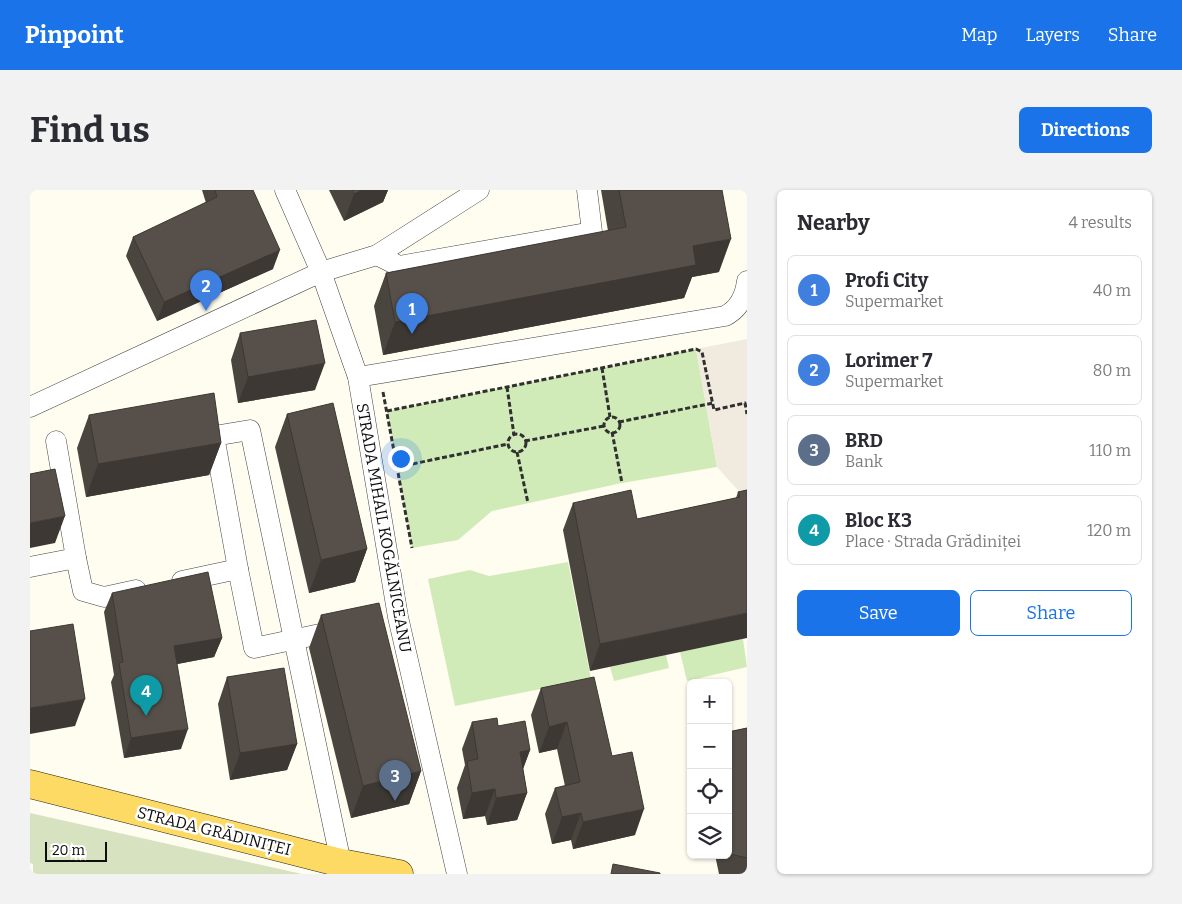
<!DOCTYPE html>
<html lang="en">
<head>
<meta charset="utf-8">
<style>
  :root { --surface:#fff; --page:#f2f2f3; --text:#2b2b33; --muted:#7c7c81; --line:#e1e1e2; --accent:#1a73e8 }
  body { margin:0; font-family:Bitter,serif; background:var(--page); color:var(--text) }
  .controls { position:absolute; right:15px; bottom:15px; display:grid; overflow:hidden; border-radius:8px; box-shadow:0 1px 4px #0004 }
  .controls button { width:45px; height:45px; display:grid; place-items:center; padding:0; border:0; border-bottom:1px solid var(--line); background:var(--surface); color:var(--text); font:25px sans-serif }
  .scale { position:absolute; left:15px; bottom:12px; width:62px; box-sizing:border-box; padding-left:5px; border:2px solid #0e0e0e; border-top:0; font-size:14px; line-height:18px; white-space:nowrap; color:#0e0e0e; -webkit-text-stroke:4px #fff; paint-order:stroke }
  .you { position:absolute; left:370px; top:268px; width:18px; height:18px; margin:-12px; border:4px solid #fff; border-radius:50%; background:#1a73e8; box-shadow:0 0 0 8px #1a73e833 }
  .badge { display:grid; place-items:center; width:32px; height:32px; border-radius:50%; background:var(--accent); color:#fff; font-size:16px; font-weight:700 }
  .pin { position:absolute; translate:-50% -41px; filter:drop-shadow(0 1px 2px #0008) }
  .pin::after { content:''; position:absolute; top:26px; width:18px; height:15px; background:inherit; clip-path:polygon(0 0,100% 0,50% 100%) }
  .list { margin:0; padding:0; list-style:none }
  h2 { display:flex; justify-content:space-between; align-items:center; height:65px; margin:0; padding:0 20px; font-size:21px }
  h2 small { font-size:16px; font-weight:400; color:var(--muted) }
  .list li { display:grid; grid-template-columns:32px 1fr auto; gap:15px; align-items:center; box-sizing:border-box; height:70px; margin:0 10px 10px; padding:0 10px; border:1px solid var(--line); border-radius:8px }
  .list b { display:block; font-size:19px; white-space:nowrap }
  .list p { margin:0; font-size:16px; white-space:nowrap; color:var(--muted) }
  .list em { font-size:16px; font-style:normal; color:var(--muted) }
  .actions { display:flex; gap:10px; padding:15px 20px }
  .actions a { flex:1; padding:11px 0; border:1px solid var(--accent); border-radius:8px; text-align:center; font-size:18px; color:var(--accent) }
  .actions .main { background:var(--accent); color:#fff }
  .icon { flex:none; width:28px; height:28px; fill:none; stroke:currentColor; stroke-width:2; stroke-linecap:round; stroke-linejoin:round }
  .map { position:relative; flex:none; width:717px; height:684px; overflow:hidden; border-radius:8px }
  header { display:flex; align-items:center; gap:30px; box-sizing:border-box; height:70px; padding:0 25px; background:var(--accent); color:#fff }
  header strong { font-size:24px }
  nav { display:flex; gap:28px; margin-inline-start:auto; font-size:18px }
  .intro { display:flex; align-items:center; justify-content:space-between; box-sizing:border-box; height:120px; padding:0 30px }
  h1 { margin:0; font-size:35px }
  .button { padding:12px 22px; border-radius:8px; background:var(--accent); color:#fff; font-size:18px; font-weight:700 }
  main { display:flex; gap:30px; padding:0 30px }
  aside { flex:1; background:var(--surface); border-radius:8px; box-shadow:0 1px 4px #0004 }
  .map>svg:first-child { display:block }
</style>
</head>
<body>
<header>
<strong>Pinpoint</strong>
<nav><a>Map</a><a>Layers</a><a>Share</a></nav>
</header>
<div class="intro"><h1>Find us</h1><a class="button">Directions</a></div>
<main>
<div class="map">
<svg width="717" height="684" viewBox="0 0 717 684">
  <rect width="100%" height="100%" fill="#fffcf0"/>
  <g fill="#d1ebb8">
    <path d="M666 159 687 277 592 293 462 321 428 350 382 358 357 221Z"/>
    <path d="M538 372 561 489 425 516 398 389 440 380 459 386Z"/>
    <path d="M713 449 717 477 657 491 650 462Z"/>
    <path d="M636 465 639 478 584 491 580 477Z"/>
  </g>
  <path fill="#d6e2c0" d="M0 623 272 684H3V674L0 673Z"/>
  <path fill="#f0ebde" d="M717 149V310L687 277 666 159Z"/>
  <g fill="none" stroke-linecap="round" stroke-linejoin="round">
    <g stroke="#414141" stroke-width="21">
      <g id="minor">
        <path d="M255 0 291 82 328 187 368 427 427 684"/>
        <path d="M347 65 369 76 562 42 557 0"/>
        <path d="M328 187 695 126C709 119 715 107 717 91"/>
        <path d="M0 217 291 82 347 65 449 0"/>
        <path d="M26 251 46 368"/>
        <path d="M0 377 46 368 53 401 74 407 106 400"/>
        <path d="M208 379 184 246 220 240 311 673"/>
        <path d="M152 391 208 379 224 458 309 440"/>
      </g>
    </g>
    <g stroke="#1f1f1f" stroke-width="29">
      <path id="primary" d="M0 594 311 673 369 684"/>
    </g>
    <g stroke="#303030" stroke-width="3" stroke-dasharray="5 2.5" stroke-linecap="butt">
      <path d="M572 178 580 227"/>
      <path d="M477 197 484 245"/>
      <path d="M353 202 382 358"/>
      <path d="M357 221 666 159 672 162 684 220 715 213 717 224"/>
      <circle cx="582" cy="235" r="8"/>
      <path d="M589 232 683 213"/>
      <path d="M582 242 592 293"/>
      <circle cx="487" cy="253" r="9"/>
      <path d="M495 251 574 236"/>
      <path d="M487 262 498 313"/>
      <path d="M368 277 478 254"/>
    </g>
    <use href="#minor" stroke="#fff" stroke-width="20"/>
    <use href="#primary" stroke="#fcda63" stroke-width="28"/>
  </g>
  <g fill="#4b4540">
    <path d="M172 0H223L243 79 127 131 96 66 103 47 176 13Z"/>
    <path d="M299 0H358L353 12 314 31Z"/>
    <path d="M571 0H692L689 82 662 87 654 108 353 165 344 116 356 83 578 41Z"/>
    <path d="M210 143 285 200 208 213 201 170Z"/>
    <path d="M257 224 337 359 325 392 279 403 245 257Z"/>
    <path d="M59 225 191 253 179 285 56 307 47 258Z"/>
    <path d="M717 300 560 481 533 340 543 313 607 329 706 308 708 302Z"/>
    <path d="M82 403 192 448 184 467 147 474 151 559 94 568 81 492 84 485 74 422Z"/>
    <path d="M291 425 391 581 379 614 321 628 279 458Z"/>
    <path d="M197 487 267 554 257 580 200 590 188 514Z"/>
    <path d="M511 498 582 566 605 645 543 659 541 650 522 654 515 624 525 598 535 596 527 559 509 563 501 525Z"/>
    <path d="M442 532 468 536 500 560 493 579 497 603 487 630 457 635 455 626 433 629 427 598 435 575 432 559Z"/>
    <path d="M717 538V684H689L685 665H698V542Z"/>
  </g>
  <g fill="#3d3834">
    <path d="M332 0H358L353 12 314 31 324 4Z"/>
    <path d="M701 49 689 82 662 87 654 108 353 165 365 132 663 56Z"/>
    <path d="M250 60 243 79 127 131 134 112Z"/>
    <path d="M295 173 285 200 208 213 218 187Z"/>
    <path d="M191 253 179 285 56 307 68 274Z"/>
    <path d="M35 326 25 353 0 358V333Z"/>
    <path d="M337 359 325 392 279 403 291 370Z"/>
    <path d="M717 423V448L560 481 570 454Z"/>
    <path d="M192 448 184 467 137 476 144 456Z"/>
    <path d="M55 509 45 536 0 544V518Z"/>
    <path d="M537 532 527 559 509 563 519 537Z"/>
    <path d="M158 539 151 559 94 568 101 548Z"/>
    <path d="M267 554 257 580 200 590 210 563Z"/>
    <path d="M500 560 490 587V562Z"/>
    <path d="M391 581 379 614 321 628 333 596Z"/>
    <path d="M465 599 455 626 433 629 442 603Z"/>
    <path d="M497 603 487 630 457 635 466 608Z"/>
    <path d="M614 619 605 645 543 659 553 632Z"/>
    <path d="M551 623 541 650 522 654 532 627Z"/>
  </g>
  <g fill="#57504a" stroke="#3d3834">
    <path d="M185 0H223L250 60 134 112 103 47 187 7Z"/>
    <path d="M322 0H332L324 4Z"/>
    <path d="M589 0H692L701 49 663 56 666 75 365 132 356 83 596 37Z"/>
    <path d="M286 130 295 173 218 187 210 143Z"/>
    <path d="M184 203 191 253 68 274 59 225Z"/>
    <path d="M303 213 337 359 291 370 257 224Z"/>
    <path d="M25 279 35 326 0 333V284Z"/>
    <path d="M601 300 607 329 710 307 708 302 717 300V423L570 454 543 313Z"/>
    <path d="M178 382 192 448 144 456 158 539 101 548 89 473 93 472 82 403Z"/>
    <path d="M349 413 391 581 333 596 291 425Z"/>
    <path d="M43 434 55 509 0 518V441Z"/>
    <path d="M254 478 267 554 210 563 197 487Z"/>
    <path d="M564 487 582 566 602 562 614 619 553 632 551 623 532 627 525 598 550 592 537 532 519 537 511 498Z"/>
    <path d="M467 528 468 536 495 531 500 560 490 562 497 603 466 608 465 599 442 603 437 571 448 569 442 532Z"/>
    <path d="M717 538V668L700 664 698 654V542Z"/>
    <path d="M583 674 630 683V684H581Z"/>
  </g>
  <g text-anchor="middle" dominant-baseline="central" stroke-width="5" stroke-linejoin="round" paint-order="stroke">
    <g font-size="16" fill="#0e0e0e" stroke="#fff">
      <text transform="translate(354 338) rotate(80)">STRADA MIHAIL KOGĂLNICEANU</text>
      <text transform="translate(184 641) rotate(14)">STRADA GRĂDINIȚEI</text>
    </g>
  </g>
</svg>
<div class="controls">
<button>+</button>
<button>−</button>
<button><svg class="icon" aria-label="locate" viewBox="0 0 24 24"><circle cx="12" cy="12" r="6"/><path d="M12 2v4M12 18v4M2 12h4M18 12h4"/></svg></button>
<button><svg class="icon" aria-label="layers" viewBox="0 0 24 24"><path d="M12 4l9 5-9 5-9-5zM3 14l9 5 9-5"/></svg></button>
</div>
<div class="scale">20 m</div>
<div class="you"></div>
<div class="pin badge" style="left:382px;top:144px;background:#3f7fe0">1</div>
<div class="pin badge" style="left:176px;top:121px;background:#3f7fe0">2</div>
<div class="pin badge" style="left:365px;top:611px;background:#5c6f8a">3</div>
<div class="pin badge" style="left:116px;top:526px;background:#0f9aa8">4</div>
</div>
<aside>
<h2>Nearby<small>4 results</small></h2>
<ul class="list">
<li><span class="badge" style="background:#3f7fe0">1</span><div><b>Profi City</b><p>Supermarket</p></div><em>40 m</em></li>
<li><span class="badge" style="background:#3f7fe0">2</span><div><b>Lorimer 7</b><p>Supermarket</p></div><em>80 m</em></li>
<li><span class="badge" style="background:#5c6f8a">3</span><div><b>BRD</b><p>Bank</p></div><em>110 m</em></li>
<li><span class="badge" style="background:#0f9aa8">4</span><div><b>Bloc K3</b><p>Place · Strada Grădiniței</p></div><em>120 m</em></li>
</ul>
<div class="actions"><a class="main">Save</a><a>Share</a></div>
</aside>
</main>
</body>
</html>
